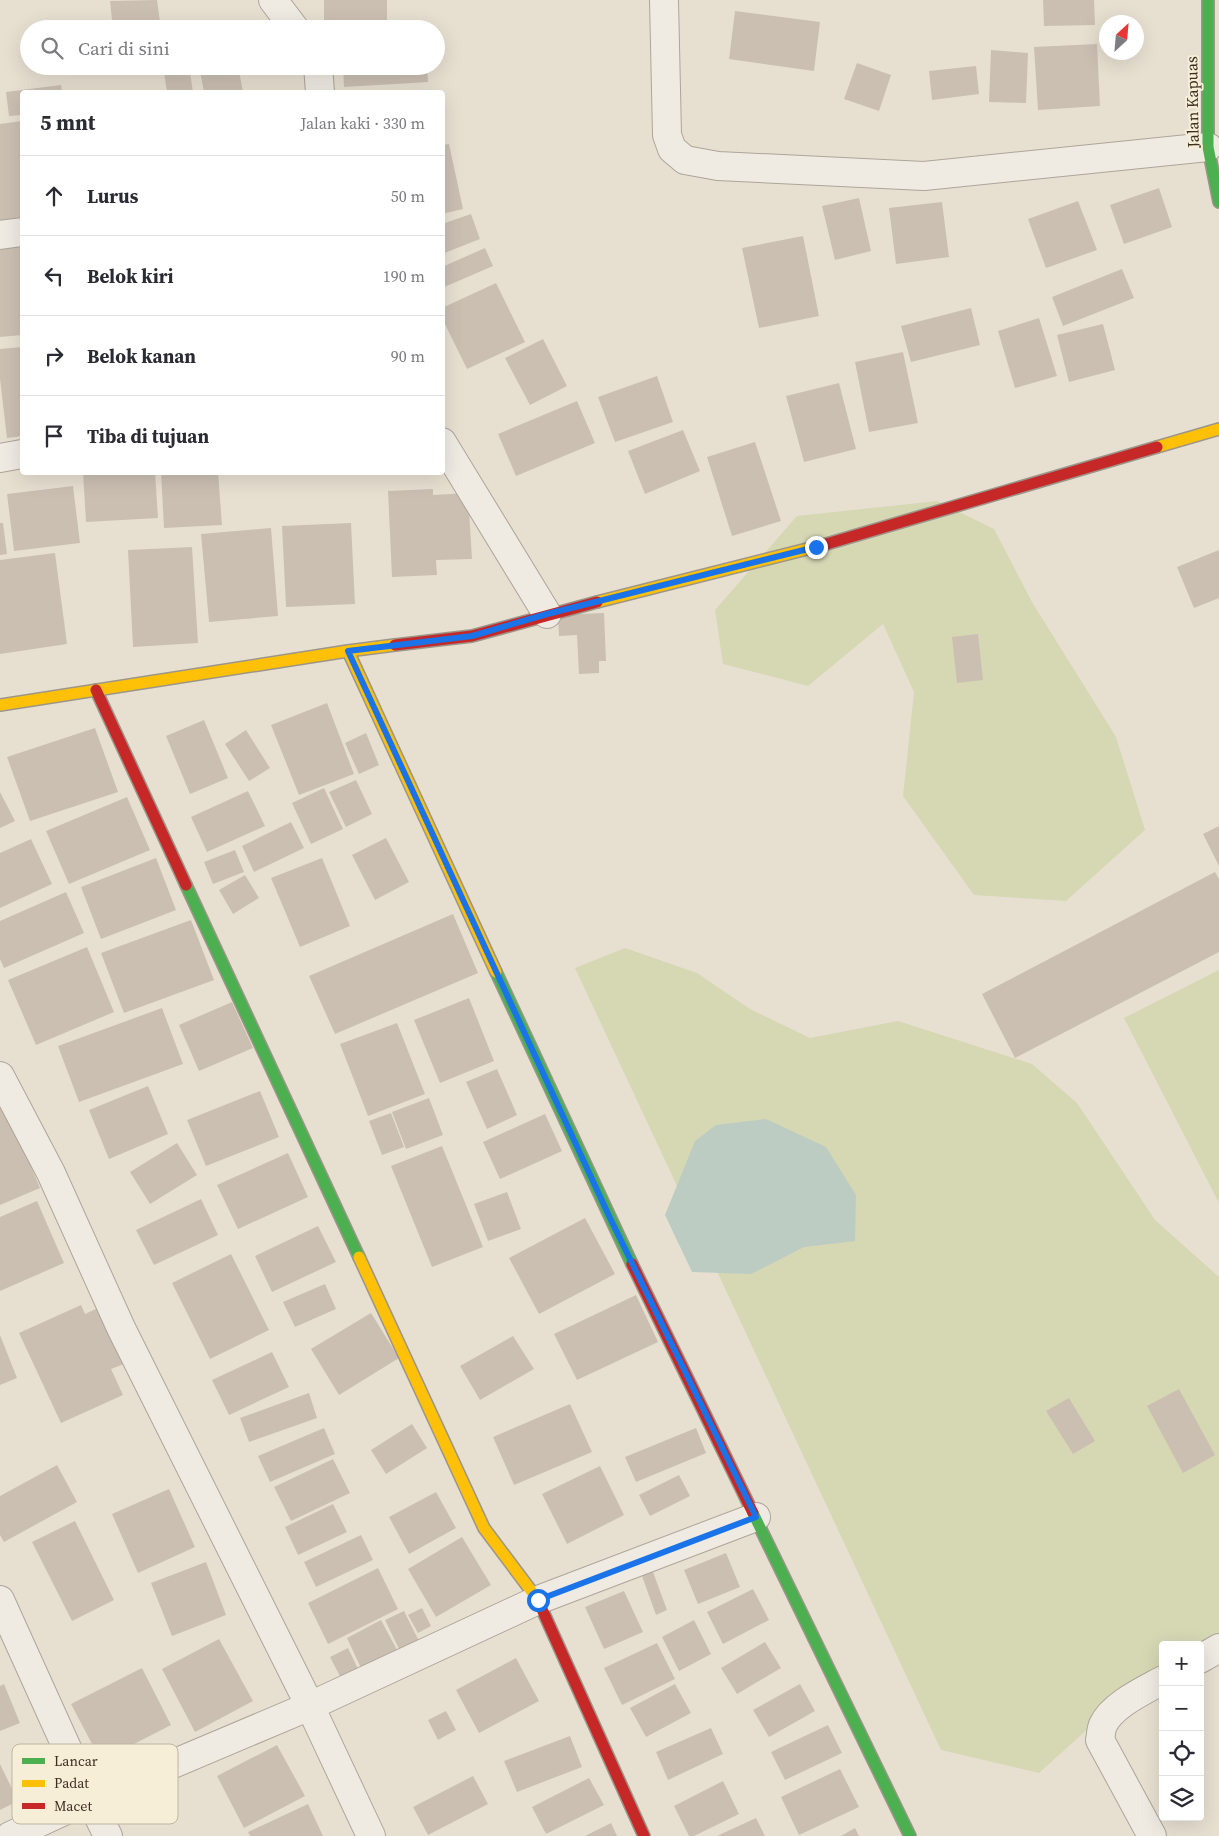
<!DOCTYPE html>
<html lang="id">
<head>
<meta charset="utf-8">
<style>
  :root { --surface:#fff; --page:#f7f7f7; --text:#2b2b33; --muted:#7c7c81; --line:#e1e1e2 }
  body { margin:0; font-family:"Source Serif 4",serif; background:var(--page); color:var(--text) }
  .controls { position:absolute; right:15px; bottom:15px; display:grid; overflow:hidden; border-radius:5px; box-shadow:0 5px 20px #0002 }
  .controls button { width:45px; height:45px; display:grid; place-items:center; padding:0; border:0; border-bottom:1px solid var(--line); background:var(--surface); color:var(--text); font:25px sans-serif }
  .compass { position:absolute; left:1099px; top:15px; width:45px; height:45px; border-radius:50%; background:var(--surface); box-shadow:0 5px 20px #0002; rotate:26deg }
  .stop { position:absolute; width:15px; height:15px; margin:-11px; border:4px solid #1a73e8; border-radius:50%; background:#fff }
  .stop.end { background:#1a73e8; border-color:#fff; box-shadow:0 1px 5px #0008 }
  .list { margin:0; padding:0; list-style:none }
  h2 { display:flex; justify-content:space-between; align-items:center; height:65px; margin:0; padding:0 20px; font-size:21px }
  h2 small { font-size:16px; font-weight:400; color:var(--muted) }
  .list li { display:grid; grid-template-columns:32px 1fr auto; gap:15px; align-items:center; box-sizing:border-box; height:80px; padding:0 20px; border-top:1px solid var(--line) }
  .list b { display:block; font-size:19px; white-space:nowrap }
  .list em { font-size:16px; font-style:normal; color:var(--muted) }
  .icon { flex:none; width:28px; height:28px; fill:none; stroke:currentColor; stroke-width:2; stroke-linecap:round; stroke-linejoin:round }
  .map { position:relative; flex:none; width:1219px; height:1836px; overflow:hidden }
  .search { position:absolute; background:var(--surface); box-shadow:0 5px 20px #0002; left:20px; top:20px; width:425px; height:55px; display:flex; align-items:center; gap:12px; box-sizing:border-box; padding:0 18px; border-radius:28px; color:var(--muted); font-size:19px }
  .panel { position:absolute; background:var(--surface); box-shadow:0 5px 20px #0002; left:20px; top:90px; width:425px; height:385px; border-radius:5px }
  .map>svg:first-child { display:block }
</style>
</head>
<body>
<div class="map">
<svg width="1219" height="1836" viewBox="0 0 1219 1836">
  <rect width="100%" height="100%" fill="#e7e0d1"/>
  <g fill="#d6d7b3">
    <path d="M937 501 994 529 1032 602 1116 737 1145 830 1066 901 974 895 903 796 914 692 883 624 808 686 723 664 715 610 797 516Z"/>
    <path d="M625 948 697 973 750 1009 810 1038 898 1021 1032 1064 1077 1103 1155 1220 1219 1277V1636L1200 1645H1163V1666L1153 1670 1039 1773 941 1750 575 968Z"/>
    <path d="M1219 970V1203L1124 1018Z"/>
  </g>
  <path fill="#bcccc2" d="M766 1119 826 1147 856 1195 855 1241 804 1247 751 1274 692 1272 665 1215 695 1141 716 1125Z"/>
  <g fill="#cbbfb2">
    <path d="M157 0 161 29H113L110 1Z"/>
    <rect x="324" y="0" width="63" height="22"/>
    <path d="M1043 0H1094L1095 25 1044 26Z"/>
    <path d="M735 11 820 22 814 71 729 59Z"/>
    <path d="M424 25V29H395V27Z"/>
    <path d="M1097 44 1100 106 1038 110 1034 47Z"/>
    <path d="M991 50 1028 53 1026 103 989 102Z"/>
    <path d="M857 63 891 75 879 111 844 99Z"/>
    <path d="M163 66H189L193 92H167Z"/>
    <path d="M199 66H238L243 92H204Z"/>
    <path d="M343 66H427L428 82 344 87Z"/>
    <path d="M976 66 979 94 932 100 929 71Z"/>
    <path d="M61 85 62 92H22V115L9 116 6 92Z"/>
    <path d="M22 121V221L0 224V124Z"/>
    <path d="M449 144 463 209 442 214V145Z"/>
    <path d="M1159 188 1172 227 1124 244 1110 205Z"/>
    <path d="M859 198 871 251 835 260 822 206Z"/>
    <path d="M1078 201 1097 250 1046 268 1028 219Z"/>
    <path d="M942 202 949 257 896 264 889 208Z"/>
    <path d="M471 214 480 239 442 254V224Z"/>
    <path d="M803 236 819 316 759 328 742 248Z"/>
    <path d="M22 243V335L0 337V246Z"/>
    <path d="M485 248 493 266 442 288V267Z"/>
    <path d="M1122 269 1134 298 1063 326 1052 297Z"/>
    <path d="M496 283 525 342 467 369 442 318V308Z"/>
    <path d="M971 308 980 345 911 362 901 326Z"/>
    <path d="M1039 318 1057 376 1015 388 998 331Z"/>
    <path d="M1103 324 1115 370 1069 382 1057 335Z"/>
    <path d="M543 339 567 386 530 405 505 358Z"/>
    <path d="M22 347V436L7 438 0 379V349Z"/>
    <path d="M903 352 918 423 869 432 855 362Z"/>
    <path d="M657 376 673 422 615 442 598 397Z"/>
    <path d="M839 383 856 449 804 462 786 396Z"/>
    <path d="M577 401 595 443 516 476 498 434Z"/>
    <path d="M683 430 700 471 645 494 628 451Z"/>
    <path d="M755 442 781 521 732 536 707 457Z"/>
    <path d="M83 472H155L158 518 86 522Z"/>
    <path d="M161 472H218L222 525 164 528Z"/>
    <path d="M73 486 80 543 14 551 7 494Z"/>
    <path d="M433 489V495L468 493 472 559 436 560 437 575 392 577 388 491Z"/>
    <path d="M0 523H3L7 554 0 555Z"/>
    <path d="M351 523 355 604 286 607 282 526Z"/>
    <path d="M271 528 278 616 209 622 201 534Z"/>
    <path d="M192 547 198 643 133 647 128 550Z"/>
    <path d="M1219 550V598L1194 608 1177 567Z"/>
    <path d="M55 553 67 644 0 654V560Z"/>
    <path d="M604 613 606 661H599V673L579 674 577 635 559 636 558 615Z"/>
    <path d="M978 634 983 680 957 683 952 637Z"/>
    <path d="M327 703 354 774 299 795 271 725Z"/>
    <path d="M204 720 228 778 190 794 166 736Z"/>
    <path d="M95 728 118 792 30 821 7 757Z"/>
    <path d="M246 730 270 768 249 781 225 744Z"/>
    <path d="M366 733 379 765 359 774 345 743Z"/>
    <path d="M356 780 372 814 346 827 329 792Z"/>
    <path d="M324 788 343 829 311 844 292 803Z"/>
    <path d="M248 791 265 826 207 852 191 817Z"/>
    <path d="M0 792 15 821 0 828Z"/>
    <path d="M127 797 150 850 69 884 46 831Z"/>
    <path d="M291 822 304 848 254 872 242 846Z"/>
    <path d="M1219 826V866L1203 834Z"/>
    <path d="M386 838 409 882 375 900 352 855Z"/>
    <path d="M31 839 52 884 0 908V853Z"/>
    <path d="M235 850 244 872 213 884 204 862Z"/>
    <path d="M156 858 176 910 101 939 81 887Z"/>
    <path d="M322 858 350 926 300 947 271 878Z"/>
    <path d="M1215 872 1219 879V952L1015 1058 982 994Z"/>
    <path d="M245 875 259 898 233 914 219 890Z"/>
    <path d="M66 892 84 933 4 968 0 959V921Z"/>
    <path d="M453 914 478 973 335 1034 309 976Z"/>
    <path d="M191 920 214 980 124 1013 101 953Z"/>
    <path d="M87 947 114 1012 36 1045 8 980Z"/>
    <path d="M469 998 494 1061 440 1083 414 1020Z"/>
    <path d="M232 1002 253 1048 199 1071 179 1025Z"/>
    <path d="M162 1008 183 1064 79 1102 58 1046Z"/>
    <path d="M397 1023 425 1094 368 1116 340 1044Z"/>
    <path d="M497 1069 517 1115 487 1129 466 1082Z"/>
    <path d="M148 1086 168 1134 109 1159 89 1110Z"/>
    <path d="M260 1091 279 1137 206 1166 187 1120Z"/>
    <path d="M429 1098 443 1135 406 1149 392 1112Z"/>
    <path d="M6 1106 40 1188 0 1205V1109Z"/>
    <path d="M391 1113 404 1147 382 1155 369 1121Z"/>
    <path d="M545 1114 562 1151 500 1179 483 1142Z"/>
    <path d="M177 1143 197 1175 150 1204 130 1172Z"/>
    <path d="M442 1146 483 1247 432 1267 391 1166Z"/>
    <path d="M288 1153 308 1197 238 1229 217 1185Z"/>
    <path d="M507 1192 521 1229 488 1241 474 1204Z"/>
    <path d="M201 1199 218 1235 154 1265 136 1230Z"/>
    <path d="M37 1201 64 1263 0 1291V1217Z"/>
    <path d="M585 1218 615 1274 539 1314 509 1258Z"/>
    <path d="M318 1226 336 1262 272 1292 255 1256Z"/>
    <path d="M231 1254 269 1330 210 1359 172 1283Z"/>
    <path d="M325 1284 336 1309 295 1327 283 1302Z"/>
    <path d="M636 1295 658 1342 577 1380 554 1334Z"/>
    <path d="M81 1305 85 1314 98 1308 124 1364 111 1369 123 1395 61 1423 19 1333Z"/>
    <path d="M371 1313 399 1358 339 1395 311 1349Z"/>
    <path d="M0 1335 17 1378 0 1385Z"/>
    <path d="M513 1336 534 1369 480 1400 460 1366Z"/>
    <path d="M272 1352 289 1387 229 1415 212 1380Z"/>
    <path d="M1179 1389 1215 1455 1183 1473 1147 1406Z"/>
    <path d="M309 1393 317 1418 249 1442 240 1418Z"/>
    <path d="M1069 1398 1095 1441 1073 1454 1046 1411Z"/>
    <path d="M570 1404 592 1452 514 1485 493 1437Z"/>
    <path d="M412 1424 427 1448 386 1474 371 1450Z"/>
    <path d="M324 1428 335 1454 270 1482 258 1456Z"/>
    <path d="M696 1428 706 1453 636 1482 625 1457Z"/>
    <path d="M333 1459 350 1493 291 1521 274 1487Z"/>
    <path d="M57 1465 77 1502 4 1542 0 1535V1496Z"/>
    <path d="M600 1466 624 1515 567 1544 542 1494Z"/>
    <path d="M679 1475 690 1496 650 1516 639 1495Z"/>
    <path d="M169 1489 195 1547 138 1573 112 1514Z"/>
    <path d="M436 1492 456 1528 409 1554 389 1517Z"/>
    <path d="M333 1504 347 1532 298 1555 285 1527Z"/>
    <path d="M75 1521 114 1600 72 1621 32 1542Z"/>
    <path d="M361 1535 373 1560 316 1587 304 1562Z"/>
    <path d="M462 1537 491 1585 436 1617 408 1569Z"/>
    <path d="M726 1553 740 1587 698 1604 684 1570Z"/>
    <path d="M206 1562 226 1615 172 1636 151 1583Z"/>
    <path d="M378 1568 398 1609 328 1644 308 1603Z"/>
    <path d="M653 1572 667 1610 656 1615 642 1576Z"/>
    <path d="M753 1589 769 1620 723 1644 707 1612Z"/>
    <path d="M624 1591 643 1632 604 1649 585 1607Z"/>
    <path d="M422 1608 431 1626 418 1633 408 1615Z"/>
    <path d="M404 1611 420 1643 401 1653 385 1620Z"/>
    <path d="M381 1620 397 1650 361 1668 347 1638Z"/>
    <path d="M694 1620 711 1654 679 1671 662 1637Z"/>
    <path d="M219 1639 253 1701 195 1732 162 1669Z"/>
    <path d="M765 1642 781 1668 737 1694 721 1668Z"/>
    <path d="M657 1643 675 1679 622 1705 604 1668Z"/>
    <path d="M348 1648 359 1671 342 1680 330 1657Z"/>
    <path d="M516 1658 539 1701 479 1733 456 1690Z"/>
    <path d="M142 1668 171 1725 101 1761 71 1704Z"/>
    <path d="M4 1684 20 1723 0 1731V1686Z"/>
    <path d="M675 1684 691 1713 646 1737 630 1708Z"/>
    <path d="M800 1684 815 1711 769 1737 753 1710Z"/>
    <path d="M446 1711 456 1730 438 1740 428 1720Z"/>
    <path d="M828 1725 842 1753 785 1780 771 1752Z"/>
    <path d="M711 1728 723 1754 668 1780 656 1752Z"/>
    <path d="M570 1736 582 1767 517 1792 504 1761Z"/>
    <path d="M277 1745 305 1796 244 1828 217 1776Z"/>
    <path d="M0 1764 18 1801 0 1810Z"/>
    <path d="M840 1769 859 1807 799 1835 781 1797Z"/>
    <path d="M473 1776 488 1804 428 1835 413 1807Z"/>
    <path d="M589 1778 604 1805 546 1834 532 1807Z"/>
    <path d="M723 1781 739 1814 694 1836H689L674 1806Z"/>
    <path d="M308 1804 323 1836H250L248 1832Z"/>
    <path d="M756 1818 765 1836H717Z"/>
    <path d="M611 1823 617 1836H585Z"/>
    <path d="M855 1828 859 1836H841Z"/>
  </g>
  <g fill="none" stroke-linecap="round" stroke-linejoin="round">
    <g stroke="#ada599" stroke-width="30">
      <g id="street">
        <path d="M273 0 295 29"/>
        <path d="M664 0 667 135 672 149 685 160 718 166 924 176 1208 147"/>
        <path d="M318 66 320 92"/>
        <path d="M0 235 22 232"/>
        <path d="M442 442 547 614"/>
        <path d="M0 458 22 454"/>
        <path d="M0 1076 51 1173 121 1328 310 1706 371 1836"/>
        <path d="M0 1600 90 1799 310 1706 538 1600 756 1517"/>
        <path d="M1200 1659 1219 1648"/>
        <path d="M10 1836 90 1799 108 1836"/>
        <path d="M1152 1836 1100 1740C1101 1736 1101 1729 1103 1725 1112 1705 1145 1690 1163 1680"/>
      </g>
    </g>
    <g stroke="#9c958a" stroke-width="14">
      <g id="fast">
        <path d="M1208 0V147L1219 202"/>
        <path d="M186 885 359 1257"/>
        <path d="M496 972 632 1264"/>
        <path d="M753 1513 910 1836"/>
      </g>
    </g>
    <g stroke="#9c958a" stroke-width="14">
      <g id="slow">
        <path d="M1157 447 1219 429"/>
        <path d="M597 602 823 545"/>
        <path d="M348 651 496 972"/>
        <path d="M0 705 348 651 395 645"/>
        <path d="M359 1257 484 1528 538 1600 541 1607"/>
      </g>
    </g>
    <g stroke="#9c958a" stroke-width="14">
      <g id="jam">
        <path d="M823 545 1157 447"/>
        <path d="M395 645 472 636 597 602"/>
        <path d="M96 690 186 885"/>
        <path d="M632 1264 753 1513"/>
        <path d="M541 1607 644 1836"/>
      </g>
    </g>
    <use href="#street" stroke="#efebe3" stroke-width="28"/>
    <use href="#fast" stroke="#4caf50" stroke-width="11"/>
    <use href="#slow" stroke="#ffc107" stroke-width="11"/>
    <use href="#jam" stroke="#c62828" stroke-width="11"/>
  </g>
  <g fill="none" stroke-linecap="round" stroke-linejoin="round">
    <path stroke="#1a73e8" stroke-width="6" d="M538 1600 756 1517 610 1218 348 651 472 636 547 614 816 547"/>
  </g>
  <g text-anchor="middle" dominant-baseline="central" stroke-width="4" stroke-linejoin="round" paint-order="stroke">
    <g font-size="16" fill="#3d2e20" stroke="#f7eed8">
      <text transform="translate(1192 102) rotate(-91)">Jalan Kapuas</text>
    </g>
  </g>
  <rect x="12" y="1744" width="166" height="80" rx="8" fill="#f7eed8" stroke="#bfb4a1" stroke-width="1"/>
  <rect x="22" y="1758" width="23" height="6" fill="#4caf50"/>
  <rect x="22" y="1780" width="23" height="7" fill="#ffc107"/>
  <rect x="22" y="1803" width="23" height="6" fill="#c62828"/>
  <g font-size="14" fill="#3d2e20">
    <text x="54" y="1766">Lancar</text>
    <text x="54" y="1788">Padat</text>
    <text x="54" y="1811">Macet</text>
  </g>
</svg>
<div class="controls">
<button>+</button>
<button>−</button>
<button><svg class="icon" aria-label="locate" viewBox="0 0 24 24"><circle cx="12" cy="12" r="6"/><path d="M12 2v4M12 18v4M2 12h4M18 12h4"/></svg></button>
<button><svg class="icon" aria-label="layers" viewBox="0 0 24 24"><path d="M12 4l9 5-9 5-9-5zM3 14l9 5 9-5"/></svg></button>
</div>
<svg class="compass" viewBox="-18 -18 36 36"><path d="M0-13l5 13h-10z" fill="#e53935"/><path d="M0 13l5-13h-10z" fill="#7c7c81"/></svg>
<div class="stop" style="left:538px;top:1600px"></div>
<div class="stop end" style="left:816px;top:547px"></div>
<div class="search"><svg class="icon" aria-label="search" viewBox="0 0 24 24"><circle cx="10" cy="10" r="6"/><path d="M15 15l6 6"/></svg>Cari di sini</div>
<section class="panel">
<h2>5 mnt<small>Jalan kaki · 330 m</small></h2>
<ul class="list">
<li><svg class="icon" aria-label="ahead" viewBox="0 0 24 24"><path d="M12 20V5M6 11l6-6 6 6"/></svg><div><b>Lurus</b></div><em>50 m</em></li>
<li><svg class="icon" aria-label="left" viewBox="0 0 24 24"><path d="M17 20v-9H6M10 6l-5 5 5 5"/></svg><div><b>Belok kiri</b></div><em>190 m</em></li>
<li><svg class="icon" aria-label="right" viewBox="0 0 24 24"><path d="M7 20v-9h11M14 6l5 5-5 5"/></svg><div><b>Belok kanan</b></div><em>90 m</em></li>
<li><svg class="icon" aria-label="arrive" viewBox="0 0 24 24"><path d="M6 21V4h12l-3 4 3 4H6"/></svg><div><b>Tiba di tujuan</b></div></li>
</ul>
</section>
</div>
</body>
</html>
